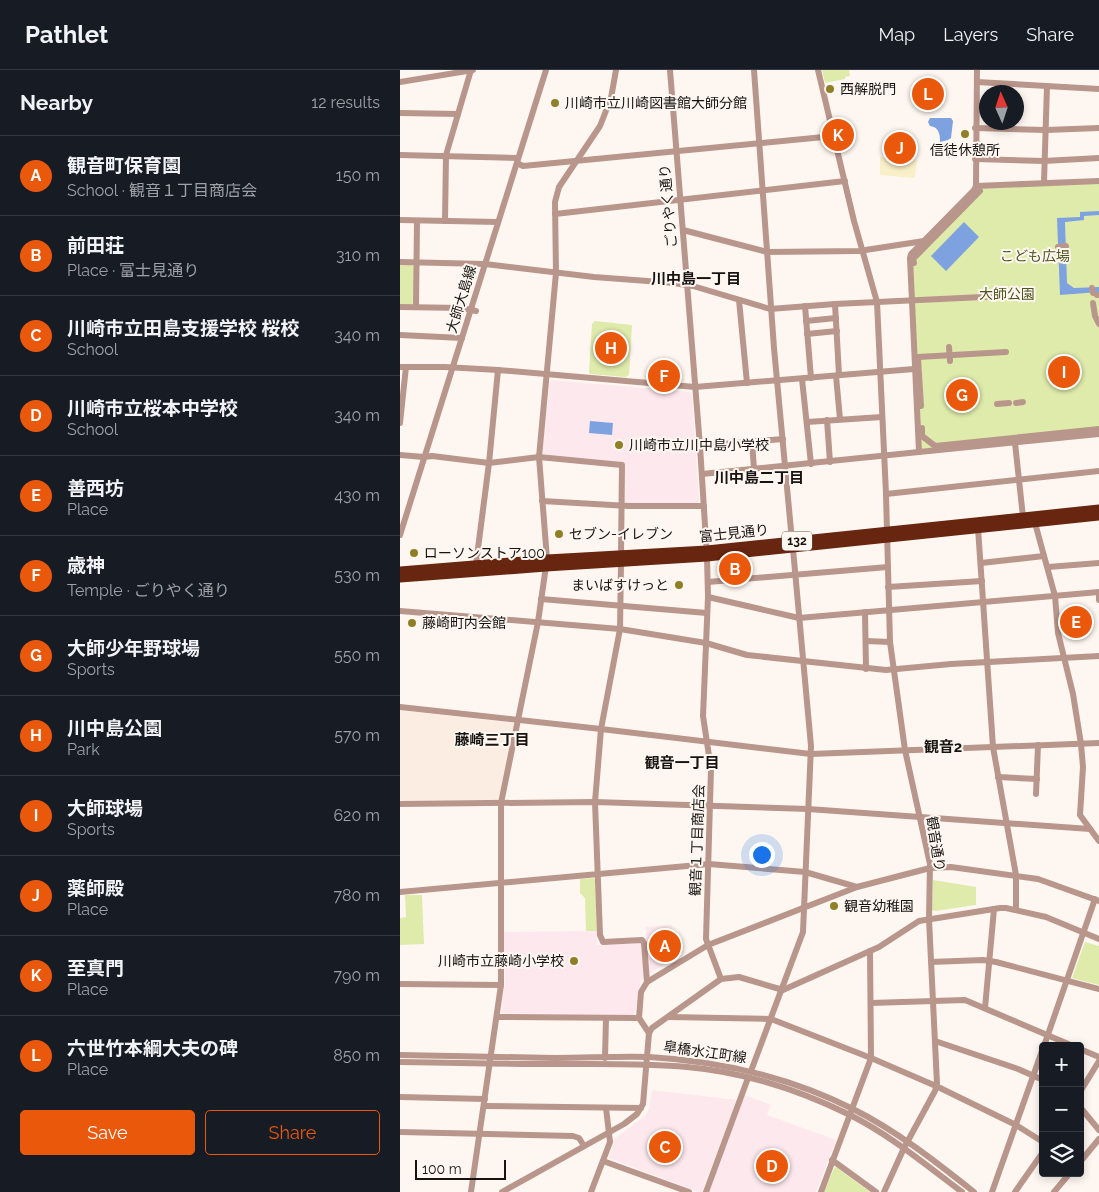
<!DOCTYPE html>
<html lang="en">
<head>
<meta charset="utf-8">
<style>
  :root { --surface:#171b24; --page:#242831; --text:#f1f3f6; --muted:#9ea1a6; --line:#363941; --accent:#ea580c }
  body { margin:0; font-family:Raleway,"Noto Sans JP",sans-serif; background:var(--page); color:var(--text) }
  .controls { position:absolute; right:15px; bottom:15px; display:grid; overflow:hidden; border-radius:5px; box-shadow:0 2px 8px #0003 }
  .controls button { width:45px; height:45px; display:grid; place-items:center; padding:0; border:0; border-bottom:1px solid var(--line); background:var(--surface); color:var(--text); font:25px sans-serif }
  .compass { position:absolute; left:579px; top:15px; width:45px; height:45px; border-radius:50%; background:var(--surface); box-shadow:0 2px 8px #0003; rotate:357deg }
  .scale { position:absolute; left:15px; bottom:12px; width:91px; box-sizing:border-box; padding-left:5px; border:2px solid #161311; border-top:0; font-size:14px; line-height:18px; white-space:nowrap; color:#161311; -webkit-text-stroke:4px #fef7f1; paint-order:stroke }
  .you { position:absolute; left:361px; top:784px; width:18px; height:18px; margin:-12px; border:4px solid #fff; border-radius:50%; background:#1a73e8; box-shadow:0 0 0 8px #1a73e833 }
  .badge { display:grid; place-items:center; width:32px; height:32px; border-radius:50%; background:var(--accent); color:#fff; font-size:16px; font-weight:700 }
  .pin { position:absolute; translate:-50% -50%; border:2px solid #fff; box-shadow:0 1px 5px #0006 }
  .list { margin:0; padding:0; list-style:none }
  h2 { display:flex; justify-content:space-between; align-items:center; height:65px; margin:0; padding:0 20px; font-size:21px }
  h2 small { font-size:16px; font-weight:400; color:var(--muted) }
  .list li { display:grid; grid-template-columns:32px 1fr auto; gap:15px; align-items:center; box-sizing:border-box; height:80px; padding:0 20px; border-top:1px solid var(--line) }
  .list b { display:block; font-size:19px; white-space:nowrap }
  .list p { margin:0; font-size:16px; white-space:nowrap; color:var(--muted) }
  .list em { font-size:16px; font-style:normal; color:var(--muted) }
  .actions { display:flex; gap:10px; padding:15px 20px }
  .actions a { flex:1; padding:11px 0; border:1px solid var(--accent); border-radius:5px; text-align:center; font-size:18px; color:var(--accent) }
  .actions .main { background:var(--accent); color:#fff }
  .icon { flex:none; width:28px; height:28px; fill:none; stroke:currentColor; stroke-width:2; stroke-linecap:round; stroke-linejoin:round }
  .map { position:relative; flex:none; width:699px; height:1122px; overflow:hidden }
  header { display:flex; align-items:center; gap:30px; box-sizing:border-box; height:70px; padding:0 25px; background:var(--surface); border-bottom:1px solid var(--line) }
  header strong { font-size:24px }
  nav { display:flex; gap:28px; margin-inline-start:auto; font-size:18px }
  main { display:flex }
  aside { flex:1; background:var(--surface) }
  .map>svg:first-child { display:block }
</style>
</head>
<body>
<header>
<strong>Pathlet</strong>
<nav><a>Map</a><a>Layers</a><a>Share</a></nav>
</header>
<main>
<aside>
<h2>Nearby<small>12 results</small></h2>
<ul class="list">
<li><span class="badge">A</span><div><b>観音町保育園</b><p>School · 観音１丁目商店会</p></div><em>150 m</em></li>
<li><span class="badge">B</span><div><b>前田荘</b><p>Place · 富士見通り</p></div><em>310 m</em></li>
<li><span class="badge">C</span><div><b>川崎市立田島支援学校 桜校</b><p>School</p></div><em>340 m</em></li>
<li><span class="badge">D</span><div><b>川崎市立桜本中学校</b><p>School</p></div><em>340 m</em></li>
<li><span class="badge">E</span><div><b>善西坊</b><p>Place</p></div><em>430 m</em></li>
<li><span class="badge">F</span><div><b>歳神</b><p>Temple · ごりやく通り</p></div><em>530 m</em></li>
<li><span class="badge">G</span><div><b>大師少年野球場</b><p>Sports</p></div><em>550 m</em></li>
<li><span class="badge">H</span><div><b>川中島公園</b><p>Park</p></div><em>570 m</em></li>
<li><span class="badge">I</span><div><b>大師球場</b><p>Sports</p></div><em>620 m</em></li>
<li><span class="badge">J</span><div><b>薬師殿</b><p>Place</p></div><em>780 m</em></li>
<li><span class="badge">K</span><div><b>至真門</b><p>Place</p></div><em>790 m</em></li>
<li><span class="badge">L</span><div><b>六世竹本綱大夫の碑</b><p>Place</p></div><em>850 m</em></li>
</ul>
<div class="actions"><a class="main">Save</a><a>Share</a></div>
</aside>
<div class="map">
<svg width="699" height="1122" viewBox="0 0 699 1122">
  <rect width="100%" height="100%" fill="#fef7f1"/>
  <path fill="#fbede1" d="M0 640 115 653 99 730 0 731Z"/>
  <g fill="#fde8ee">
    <path d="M152 310 290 322 292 324 299 431 297 433H227L224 431V393L144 384 142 382 150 312Z"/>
    <path d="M272 855 274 870 283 869 284 882 249 904 246 857Z"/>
    <path d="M197 861V875L242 873 244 908 241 910 235 943 231 946 102 943 101 941 105 913 104 862Z"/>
    <path d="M252 1020 337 1030 302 1122H298L209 1088 214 1069 245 1046 249 1039Z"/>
    <path d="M345 1025 371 1035 367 1045 436 1070 416 1122H309Z"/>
  </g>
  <g fill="#dfebab">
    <path d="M422 0H449L450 6 445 7V9L425 13Z"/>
    <path d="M699 113V362L522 379 521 377 512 186 580 118Z"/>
    <path d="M0 195H12L14 197V233L12 235H0Z"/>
    <path d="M195 251 232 255 229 305 226 307 190 304 189 302 192 254Z"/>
    <path d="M193 808 195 809 197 861H186L185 828 180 823V809Z"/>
    <path d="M533 810 576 817V835L535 841 532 840Z"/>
    <path d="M5 825H22L24 874 0 875V848L6 847Z"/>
    <path d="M685 872 699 876V915L672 908Z"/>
    <path d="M436 1097 470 1122H424L434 1098Z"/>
  </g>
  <path fill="#f9efc9" d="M480 87 515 89 517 90 515 106 513 108 480 105Z"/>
  <g fill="#7ea1e0">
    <path d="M530 48H551L553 51 551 68 548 70 540 72C540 64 539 57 530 56L528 52Z"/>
    <path d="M699 141V145L684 146V150L665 152 667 213 674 218 699 217V222L660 225 657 148 680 147V142Z"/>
    <path d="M564 152 579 167 546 201 531 186Z"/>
    <path d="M190 351 213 353 212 365 189 363Z"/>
  </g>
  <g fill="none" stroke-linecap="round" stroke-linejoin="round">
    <g stroke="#b9968b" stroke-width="6">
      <path d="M270 0 300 376 307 487 308 527 303 646 311 699 306 869 321 909"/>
      <path d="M354 0 374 278 392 471"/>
      <path d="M418 0 454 151 477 232 486 424 490 572 505 680 530 794 529 849 537 1014 535 1021 504 1078 484 1122"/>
      <path d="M0 12 73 0"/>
      <path d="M577 12 699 19"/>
      <path d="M0 43 58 44"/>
      <path d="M575 58 646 60 699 58"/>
      <path d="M0 85 118 88"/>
      <path d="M575 89 644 91 699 88"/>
      <path d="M117 93 123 96 434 66"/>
      <path d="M699 111 576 116 574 120 511 184 510 188 519 382 699 364"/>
      <path d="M644 112 647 16"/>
      <path d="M576 116 577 0"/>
      <path d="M155 144 445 111"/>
      <path d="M0 150 98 152"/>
      <path d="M45 151 46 85 71 0"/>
      <path d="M283 160 367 182 459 181 524 171"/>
      <path d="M658 177 666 176"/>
      <path d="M0 192 85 194 194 207 274 213 293 216 370 239 435 234 604 226"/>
      <path d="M514 193 513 189 580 121"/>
      <path d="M692 218 693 223"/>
      <path d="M697 225H699"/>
      <path d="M339 230 347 313"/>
      <path d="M693 233 695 246 699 254"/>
      <path d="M435 234 439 305"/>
      <path d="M405 236 411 308"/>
      <path d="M0 237 62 238 76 241"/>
      <path d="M16 237 17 151"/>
      <path d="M406 251 436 248"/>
      <path d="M407 264 437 261"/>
      <path d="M0 265 62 268"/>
      <path d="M549 277 550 291"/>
      <path d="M518 287 606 282"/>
      <path d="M518 288 521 336"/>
      <path d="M0 297H45L98 300 295 317 514 299"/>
      <path d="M436 306 440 349"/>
      <path d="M402 309 411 394"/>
      <path d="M616 333 623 332"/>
      <path d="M597 334 609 333"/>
      <path d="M427 350 430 392"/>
      <path d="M407 352 482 347"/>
      <path d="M0 353 6 297"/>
      <path d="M522 358V366L535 376 699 359"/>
      <path d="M352 371 354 399"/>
      <path d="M615 373 623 447 635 453 655 526 658 563 673 624 681 674 683 697 680 745 699 771"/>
      <path d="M300 376 383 369"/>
      <path d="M0 385 24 387 32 386 89 393 139 387 222 395 221 485"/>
      <path d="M302 404 519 382"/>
      <path d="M486 424 699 401"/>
      <path d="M142 431 229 436H304"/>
      <path d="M578 458 593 677 616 805V840"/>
      <path d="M0 465 146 0"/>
      <path d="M221 493 220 559 201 659 195 732 200 865 203 872 242 870 244 873 247 912"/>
      <path d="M581 493 644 486"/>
      <path d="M76 494 89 393 98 300"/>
      <path d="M648 497 699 493"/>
      <path d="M308 512 488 497"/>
      <path d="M488 517 582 511"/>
      <path d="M699 522V530"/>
      <path d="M308 527 399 548 699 522"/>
      <path d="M141 529 307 543"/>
      <path d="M0 541 220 559 306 573 347 585 486 600 551 594 699 586"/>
      <path d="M465 542 466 599"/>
      <path d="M466 571 490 572"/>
      <path d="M0 637 201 659 411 684 699 673"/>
      <path d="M598 707 637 709"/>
      <path d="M636 724 638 675"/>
      <path d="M0 734 195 732 408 739 690 759"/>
      <path d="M0 822 309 794 405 802 457 817"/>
      <path d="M531 892 583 890 596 892 699 919"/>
      <path d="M0 914 101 915"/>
      <path d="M471 933 565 930 673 976"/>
      <path d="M585 938 594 839"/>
      <path d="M97 947 239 948"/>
      <path d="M269 947 371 949 471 988 536 1016 616 1055 643 1072"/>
      <path d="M249 963 239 948 241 922 247 912 308 875 457 817 530 798 551 797 638 809 699 831"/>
      <path d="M535 971 618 999 643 1010"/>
      <path d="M644 976 695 829"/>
      <path d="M680 979 699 987"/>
      <path d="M0 985C52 986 103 987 155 988 186 988 218 986 249 987 320 991 389 1007 453 1039 497 1061 536 1092 574 1122"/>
      <path d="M205 988 206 948"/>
      <path d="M0 992C53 993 106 994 159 994 202 994 245 993 287 997 344 1002 399 1020 450 1045 490 1065 526 1095 562 1122"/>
      <path d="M351 1001 403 862 411 676 393 479"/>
      <path d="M680 1022 699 991"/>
      <path d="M0 1027 85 1029"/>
      <path d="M84 1036 241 1038"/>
      <path d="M680 1037 699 1060"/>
      <path d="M0 1062 173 1066 179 1068 184 1076"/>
      <path d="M432 1090 476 1122"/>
      <path d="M203 1091 289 1122"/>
      <path d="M680 1092 699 1069"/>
      <path d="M71 1122 101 915V733L138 552 147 489 139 387 156 203 155 132 159 117 200 56 211 28 216 0"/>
      <path d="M102 1122 224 1054 237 1044 243 1034 249 963 252 958 321 909 339 907 383 920 479 877 519 851 600 838H606L646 847 699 869"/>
      <path d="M191 1122 210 1072 206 1038"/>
      <path d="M306 1122 348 1008"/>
      <path d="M421 1122 471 988 470 881"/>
      <path d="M592 1122 643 978"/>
      <path d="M615 1122 643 1082"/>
      <path d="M654 1122 670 1103"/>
    </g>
    <g stroke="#682510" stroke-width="9">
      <path d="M0 501 147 489 307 480 699 439"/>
      <path d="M0 508 146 497 307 487 699 446"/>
    </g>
  </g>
  <g fill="#8f8028" stroke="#fef7f1" stroke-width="2">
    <circle cx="430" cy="19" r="5"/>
    <circle cx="155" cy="33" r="5"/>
    <circle cx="565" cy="64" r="5"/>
    <circle cx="219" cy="375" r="5"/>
    <circle cx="159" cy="464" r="5"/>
    <circle cx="14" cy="483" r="5"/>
    <circle cx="279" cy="515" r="5"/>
    <circle cx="12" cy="553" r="5"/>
    <circle cx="434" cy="836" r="5"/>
    <circle cx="174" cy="891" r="5"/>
  </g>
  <g text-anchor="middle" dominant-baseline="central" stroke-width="4" stroke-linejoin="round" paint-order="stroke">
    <rect fill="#fef7f1" stroke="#5c5754" stroke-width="1" x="382" y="461.5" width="30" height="19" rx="4"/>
    <g font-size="12" font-weight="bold" fill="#161311">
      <text x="397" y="471">132</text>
    </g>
    <g font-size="14" fill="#161311" stroke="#fef7f1" text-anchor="start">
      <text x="440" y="19">西解脱門</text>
      <text x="165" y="33">川崎市立川崎図書館大師分館</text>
      <text x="565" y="80" text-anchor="middle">信徒休憩所</text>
      <text x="229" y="375">川崎市立川中島小学校</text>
      <text x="169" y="464">セブン-イレブン</text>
      <text x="24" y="483">ローソンストア100</text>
      <text x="269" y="515" text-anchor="end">まいばすけっと</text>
      <text x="22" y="553">藤崎町内会館</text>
      <text x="444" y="836">観音幼稚園</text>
      <text x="164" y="891" text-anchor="end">川崎市立藤崎小学校</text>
    </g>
    <g font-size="14" fill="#161311" stroke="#fef7f1">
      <text transform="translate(268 136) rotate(-95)">ごりやく通り</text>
      <text transform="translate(61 229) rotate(-73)">大師大島線</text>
      <text transform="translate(334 463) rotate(-6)">富士見通り</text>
      <text transform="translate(297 770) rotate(-88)">観音１丁目商店会</text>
      <text transform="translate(536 774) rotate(81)">観音通り</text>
      <text transform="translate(305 982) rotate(8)">皐橋水江町線</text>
    </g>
    <g font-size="14" fill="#4e561f" stroke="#fef7f1">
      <text x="635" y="186">こども広場</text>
      <text x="607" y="224">大師公園</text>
    </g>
    <g font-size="15" font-weight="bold" fill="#161311" stroke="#fef7f1">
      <text x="296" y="209">川中島一丁目</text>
      <text x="359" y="408">川中島二丁目</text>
      <text x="92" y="670">藤崎三丁目</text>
      <text x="543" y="677">観音2</text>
      <text x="282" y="693">観音一丁目</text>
    </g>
  </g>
</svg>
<div class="controls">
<button>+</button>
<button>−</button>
<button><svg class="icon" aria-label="layers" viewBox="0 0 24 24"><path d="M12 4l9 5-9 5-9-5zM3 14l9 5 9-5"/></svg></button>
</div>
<svg class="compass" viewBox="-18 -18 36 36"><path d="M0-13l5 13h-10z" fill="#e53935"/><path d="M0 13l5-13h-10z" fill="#9ea1a6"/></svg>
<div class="scale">100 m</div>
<div class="you"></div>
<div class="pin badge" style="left:265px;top:876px">A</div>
<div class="pin badge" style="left:335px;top:499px">B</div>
<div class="pin badge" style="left:265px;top:1077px">C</div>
<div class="pin badge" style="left:372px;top:1096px">D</div>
<div class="pin badge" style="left:676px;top:552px">E</div>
<div class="pin badge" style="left:264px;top:306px">F</div>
<div class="pin badge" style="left:562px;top:325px">G</div>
<div class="pin badge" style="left:211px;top:278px">H</div>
<div class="pin badge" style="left:664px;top:302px">I</div>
<div class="pin badge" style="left:500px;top:78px">J</div>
<div class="pin badge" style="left:438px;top:65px">K</div>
<div class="pin badge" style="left:528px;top:24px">L</div>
</div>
</main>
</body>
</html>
